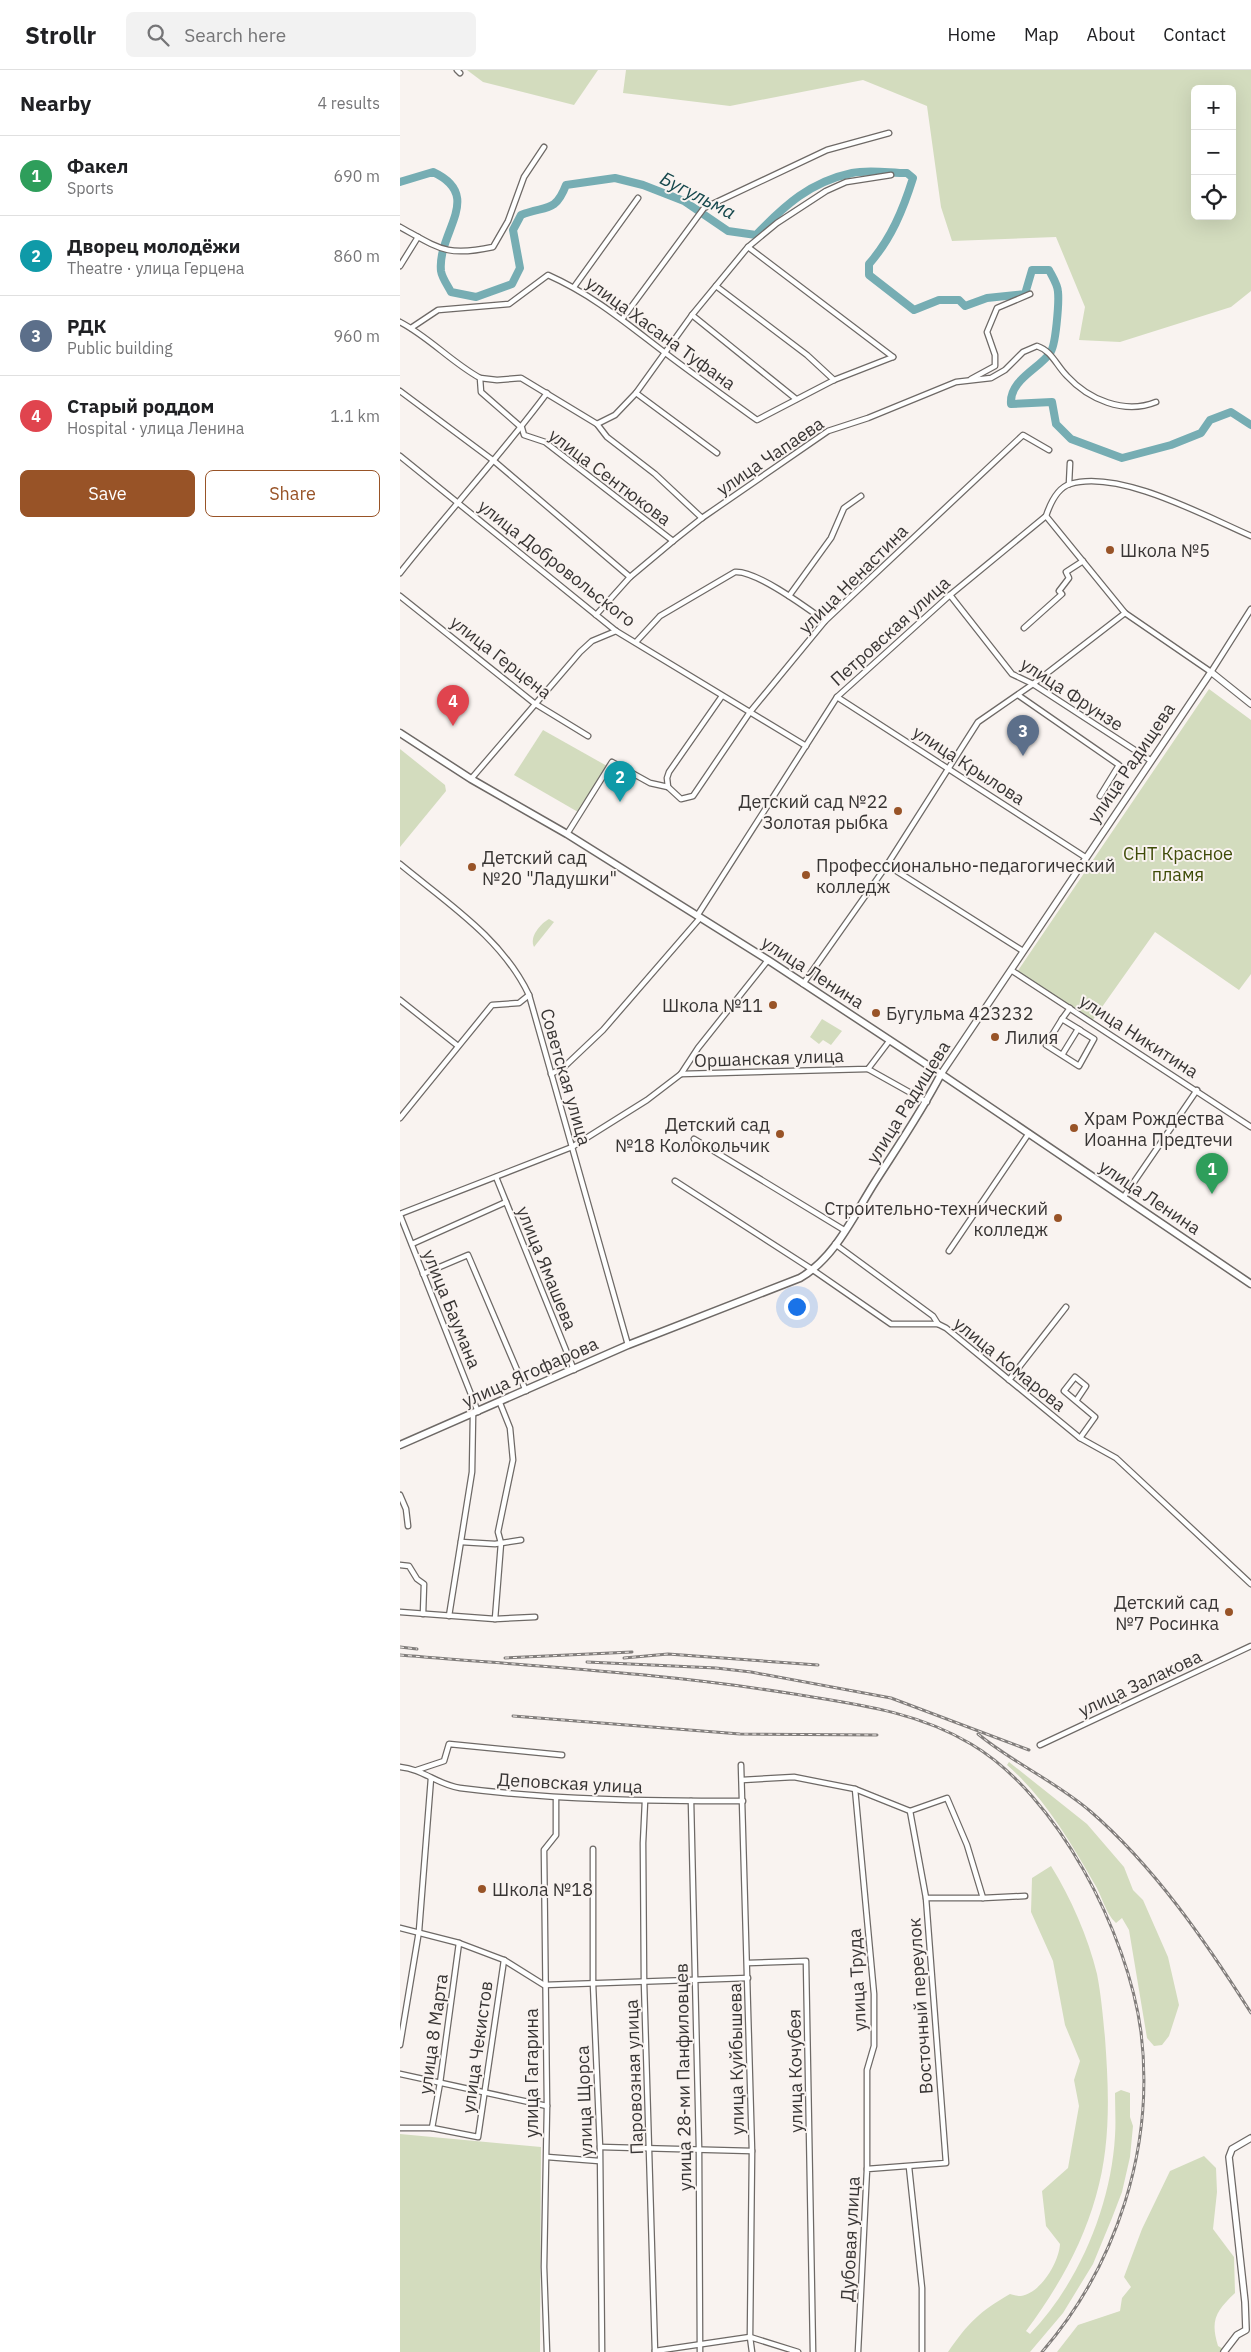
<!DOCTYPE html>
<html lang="en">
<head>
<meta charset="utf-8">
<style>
  :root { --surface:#fff; --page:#f2f2f2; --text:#202124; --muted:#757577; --line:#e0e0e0; --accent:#985327 }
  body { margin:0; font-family:"IBM Plex Sans",sans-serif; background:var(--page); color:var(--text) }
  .controls { position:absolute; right:15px; top:15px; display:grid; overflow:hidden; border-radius:8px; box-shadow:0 5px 20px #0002 }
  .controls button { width:45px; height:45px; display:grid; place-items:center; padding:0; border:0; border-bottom:1px solid var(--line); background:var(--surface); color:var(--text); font:25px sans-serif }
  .you { position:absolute; left:396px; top:1236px; width:18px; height:18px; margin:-12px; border:4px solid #fff; border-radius:50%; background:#1a73e8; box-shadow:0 0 0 8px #1a73e833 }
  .badge { display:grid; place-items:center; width:32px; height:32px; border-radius:50%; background:var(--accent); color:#fff; font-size:16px; font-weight:700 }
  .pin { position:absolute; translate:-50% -41px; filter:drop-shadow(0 1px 2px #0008) }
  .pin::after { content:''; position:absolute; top:26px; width:18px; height:15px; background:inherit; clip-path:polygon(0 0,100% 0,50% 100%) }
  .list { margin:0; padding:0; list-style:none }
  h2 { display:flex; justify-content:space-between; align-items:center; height:65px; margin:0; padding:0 20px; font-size:21px }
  h2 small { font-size:16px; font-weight:400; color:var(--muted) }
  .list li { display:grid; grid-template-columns:32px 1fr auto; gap:15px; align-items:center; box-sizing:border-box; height:80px; padding:0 20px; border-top:1px solid var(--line) }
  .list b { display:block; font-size:19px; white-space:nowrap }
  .list p { margin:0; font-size:16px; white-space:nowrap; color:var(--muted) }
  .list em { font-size:16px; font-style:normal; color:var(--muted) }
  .actions { display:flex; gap:10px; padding:15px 20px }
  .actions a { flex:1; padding:11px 0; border:1px solid var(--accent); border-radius:8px; text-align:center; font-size:18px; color:var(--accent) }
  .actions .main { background:var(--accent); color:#fff }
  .icon { flex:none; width:28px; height:28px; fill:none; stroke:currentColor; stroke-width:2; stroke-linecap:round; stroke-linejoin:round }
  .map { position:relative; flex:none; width:851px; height:2282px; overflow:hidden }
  header { display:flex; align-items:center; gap:30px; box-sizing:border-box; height:70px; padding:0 25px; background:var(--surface); border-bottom:1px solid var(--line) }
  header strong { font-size:24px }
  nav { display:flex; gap:28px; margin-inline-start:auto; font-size:18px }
  .search { width:350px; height:45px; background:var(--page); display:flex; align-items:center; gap:12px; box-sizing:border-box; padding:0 18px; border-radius:8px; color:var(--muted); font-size:19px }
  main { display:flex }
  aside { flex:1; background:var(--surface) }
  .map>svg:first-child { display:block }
</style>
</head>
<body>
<header>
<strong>Strollr</strong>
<div class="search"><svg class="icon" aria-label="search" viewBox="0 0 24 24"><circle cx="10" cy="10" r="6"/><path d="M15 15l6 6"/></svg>Search here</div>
<nav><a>Home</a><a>Map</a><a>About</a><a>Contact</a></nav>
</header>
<main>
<aside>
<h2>Nearby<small>4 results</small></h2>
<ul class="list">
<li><span class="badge" style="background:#2e9e5b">1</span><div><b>Факел</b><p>Sports</p></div><em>690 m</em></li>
<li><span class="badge" style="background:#0f9aa8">2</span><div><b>Дворец молодёжи</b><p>Theatre · улица Герцена</p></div><em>860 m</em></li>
<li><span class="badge" style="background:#5c6f8a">3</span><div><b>РДК</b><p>Public building</p></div><em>960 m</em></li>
<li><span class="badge" style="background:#e0444e">4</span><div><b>Старый роддом</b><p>Hospital · улица Ленина</p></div><em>1.1 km</em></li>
</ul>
<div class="actions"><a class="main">Save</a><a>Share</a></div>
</aside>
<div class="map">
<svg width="851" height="2282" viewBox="0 0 851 2282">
  <rect width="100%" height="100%" fill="#f9f3f0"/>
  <g fill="#d3dcbe" fill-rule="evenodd">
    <path d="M67 0H198L174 35 83 12Z"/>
    <path d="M226 0H851V221L831 237 720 272 679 270 685 237 656 167 552 171 541 137 527 36 463 10 330 36 223 23ZM795 19H832V146H795Z"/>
    <path d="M809 619 851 650V904L839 920 755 862 690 954 615 905Z"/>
    <path d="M143 660 207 696 178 742 114 705Z"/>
    <path d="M0 679 45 715 46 721 0 777Z"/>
    <path d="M149 849 154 852 134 877C129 867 140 854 149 849Z"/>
    <path d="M422 949 442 961 431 975 423 970 419 974 410 967Z"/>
    <path d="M609 1692 687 1754 724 1797 733 1820 743 1830 768 1887 779 1935 769 1966 762 1975 754 1976 747 1968 729 1860 722 1848 716 1853C705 1843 702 1825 694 1813 670 1771 644 1727 607 1695Z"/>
    <path d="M651 1796C671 1828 688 1867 697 1904 701 1924 703 1947 705 1968 709 2022 711 2074 696 2126 682 2176 657 2219 626 2261L630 2264C679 2213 711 2136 715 2066 716 2052 715 2037 715 2023L721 2020 730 2023V2047L733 2056 730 2087 722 2122 712 2148 693 2194 663 2243 630 2282H548C568 2253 579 2242 610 2224 613 2225 618 2226 621 2226 641 2223 659 2192 660 2174L646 2156 642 2121 668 2098 679 2036 674 2010 680 1991 665 1955 653 1891 631 1842 632 1808Z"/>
    <path d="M0 2064 141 2077 140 2282H0Z"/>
    <path d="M804 2086 816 2098 817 2122 813 2159 834 2187 835 2223C816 2241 810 2250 818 2276L829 2282H657L678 2255 720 2241 722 2228 731 2217 724 2207 742 2159 770 2101Z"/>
  </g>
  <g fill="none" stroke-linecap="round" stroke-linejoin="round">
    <path stroke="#76adb3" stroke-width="8" d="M0 112 33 102C85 126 37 162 41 201 42 208 48 216 51 222L76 227 112 214 120 198 113 160 121 145C145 135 155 144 166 115L215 108 243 115 284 131 328 161 356 165C385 135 410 112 452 103 469 99 490 103 507 103L513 108C503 140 491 169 469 194V205L514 240 539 230H559L565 236 587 228 625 224 632 200H649C652 206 658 215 658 222 659 232 656 276 650 283 639 299 609 310 611 334L652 332 656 354 671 369 722 388 771 375 801 363 810 350 831 342 851 355"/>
    <g stroke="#6e6966" stroke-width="7">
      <g id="street">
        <path d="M57 0 60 3"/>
        <path d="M0 157C40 179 47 187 93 177L108 151 124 107 144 77"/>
        <path d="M348 177 493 287"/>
        <path d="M0 196 18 167"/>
        <path d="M316 216 407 285 434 310"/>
        <path d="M174 217 238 128"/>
        <path d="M292 245 396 329"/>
        <path d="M223 248 304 138 427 80 489 63"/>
        <path d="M0 252C29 267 51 292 80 308L81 322 122 358 124 365 145 372 273 471"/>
        <path d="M11 258 38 240 109 234 148 205C195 226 227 254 268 285 297 307 327 328 357 350L434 310 493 287"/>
        <path d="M80 308 97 310 121 308 197 354 207 367 255 404 302 448"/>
        <path d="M571 309 595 296V285L587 262 597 238 630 224"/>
        <path d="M0 321 94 391 230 507"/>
        <path d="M236 323 317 383"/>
        <path d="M197 354 215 345 236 323 292 245 348 177 377 153 426 121 446 112 491 105"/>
        <path d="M0 386 216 561 406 676"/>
        <path d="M669 414 670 393"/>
        <path d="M646 446 725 543 811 602 851 539"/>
        <path d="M0 503C48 442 101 385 147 323"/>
        <path d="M550 525 612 604 633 614 750 690"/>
        <path d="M0 526 134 633 188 666"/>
        <path d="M389 526 431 468 444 438 461 426"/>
        <path d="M196 545 230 507 273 471 302 448 428 361 468 348 556 312 591 308 605 300 623 282 637 276C652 281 656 295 667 306 688 329 724 345 756 332"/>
        <path d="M624 558 662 524 659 521 669 508 666 502 683 491"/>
        <path d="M236 572 260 546 335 502C356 500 407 538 425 551"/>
        <path d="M618 625 719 695 700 726"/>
        <path d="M437 627 685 787"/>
        <path d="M71 709 180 582 192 571 216 561"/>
        <path d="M268 717 267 708 269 702 322 626"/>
        <path d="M167 764 212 692 250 713 268 717 281 729 293 726 350 642 425 551 623 365 649 380"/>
        <path d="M0 794C47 833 102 868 129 925L228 1275"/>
        <path d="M487 795 623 881"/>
        <path d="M297 846 437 627 550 525 646 446C650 434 657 418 670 414 719 399 805 446 851 466"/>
        <path d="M611 900 851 1057"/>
        <path d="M403 914 487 795 578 652 633 614 725 543"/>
        <path d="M0 930 58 976"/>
        <path d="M670 938 662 949 680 960"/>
        <path d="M662 949 646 975 679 996 694 969 678 959 662 985"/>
        <path d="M468 999 527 1032"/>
        <path d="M151 1004 164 997 203 960 300 848"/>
        <path d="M281 1004 298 978 368 890"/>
        <path d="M0 1048 92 935 119 933 129 925"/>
        <path d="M294 1069 444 1160"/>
        <path d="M96 1107 174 1300"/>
        <path d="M275 1111 413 1200 491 1254H538L546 1258 680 1368 716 1388 851 1514"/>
        <path d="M723 1128 797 1020"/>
        <path d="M0 1144 172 1077 247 1030 281 1004 468 999 490 970"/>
        <path d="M0 1145 78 1342"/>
        <path d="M12 1174 106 1132"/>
        <path d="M435 1174 533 1246 538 1254"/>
        <path d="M549 1181 629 1063"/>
        <path d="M23 1204 68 1185 126 1321"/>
        <path d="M609 1310 666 1237"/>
        <path d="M676 1331 686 1316 675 1307 664 1321 695 1347 680 1368"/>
        <path d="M0 1425 6 1439 8 1456"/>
        <path d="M61 1472 95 1474 121 1470"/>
        <path d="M0 1495 9 1496 17 1509 24 1514 23 1544"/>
        <path d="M0 1542 95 1549 135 1547"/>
        <path d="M49 1546 72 1402 73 1345"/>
        <path d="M95 1549 101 1473 98 1462 113 1390 110 1358 100 1333"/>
        <path d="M640 1675 851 1576"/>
        <path d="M341 1695 352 2081 350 2267 352 2282"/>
        <path d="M0 1697C23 1699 38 1715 60 1718 154 1730 249 1731 343 1731"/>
        <path d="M17 1700 44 1691 49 1674 162 1685"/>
        <path d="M342 1710 394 1707 455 1719 510 1741 547 1728 567 1775 583 1828"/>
        <path d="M455 1719 474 1924V1976L467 2000V2099"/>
        <path d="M245 1731 243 1773 244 1912 255 2282"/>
        <path d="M291 1731 299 2078 300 2282"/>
        <path d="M193 1779V1914L200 2077 202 2282"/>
        <path d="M526 1828H583L625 1826"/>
        <path d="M0 1858 59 1873 104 1890 144 1915 348 1908"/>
        <path d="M348 1893 406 1891 413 2282"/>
        <path d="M0 1975 19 1861 31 1708"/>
        <path d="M0 2004 147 2036"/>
        <path d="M0 2058H32L78 2067 104 1890"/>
        <path d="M32 2058 40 2013 59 1873"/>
        <path d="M200 2077 352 2081"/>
        <path d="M147 2087 199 2091"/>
        <path d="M509 2097 522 2218V2282"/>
        <path d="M255 2281 350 2267 398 2282"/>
        <path d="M147 2282 144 2197 147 2036 144 1780 156 1765V1728"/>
        <path d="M458 2282 467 2099 546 2093 526 1828 510 1741"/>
      </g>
    </g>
    <g stroke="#6e6966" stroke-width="8">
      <g id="secondary">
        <path d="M541 1004 811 602 851 634"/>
        <path d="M824 2282 837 2265 846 2260 845 2232 829 2087 832 2079 851 2068"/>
      </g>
    </g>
    <g stroke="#6e6966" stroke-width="9">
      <g id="primary">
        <path d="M0 663 71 709 167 764 368 890 541 1004 851 1214"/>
        <path d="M0 1375 228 1275 400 1208C435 1188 454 1145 475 1112 498 1076 522 1041 541 1004"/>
      </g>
    </g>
    <use href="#street" stroke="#fff" stroke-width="4.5"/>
    <use href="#secondary" stroke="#fff" stroke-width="5.5"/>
    <use href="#primary" stroke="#fff" stroke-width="6"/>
    <g stroke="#827e7c" stroke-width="3">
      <g id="rail">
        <path d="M0 1577 17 1579"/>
        <path d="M0 1585C131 1596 264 1603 394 1624 455 1634 516 1641 571 1674 658 1725 728 1864 741 1962 755 2077 717 2195 642 2282"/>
        <path d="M105 1588 232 1582"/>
        <path d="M224 1588 268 1584 418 1595"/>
        <path d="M187 1592 316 1598 351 1602 491 1628 629 1680"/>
        <path d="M113 1646 340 1664 477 1665"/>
        <path d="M578 1664C613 1693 655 1711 690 1741 754 1796 806 1872 851 1943"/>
      </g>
    </g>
    <use href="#rail" stroke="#f9f3f0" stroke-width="1" stroke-dasharray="4" stroke-linecap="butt"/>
  </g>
  <g fill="#985327" stroke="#f9f3f0" stroke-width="2">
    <circle cx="710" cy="480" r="5"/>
    <circle cx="498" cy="741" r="5"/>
    <circle cx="72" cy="797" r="5"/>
    <circle cx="406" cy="805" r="5"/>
    <circle cx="373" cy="935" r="5"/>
    <circle cx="476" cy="943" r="5"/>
    <circle cx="595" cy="967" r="5"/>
    <circle cx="674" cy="1058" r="5"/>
    <circle cx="380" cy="1064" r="5"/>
    <circle cx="658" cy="1148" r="5"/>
    <circle cx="829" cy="1542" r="5"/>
    <circle cx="82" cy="1819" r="5"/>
  </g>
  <g text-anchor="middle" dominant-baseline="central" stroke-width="4" stroke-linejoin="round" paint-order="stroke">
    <g font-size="18" fill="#383534" stroke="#f9f3f0">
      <text transform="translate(261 263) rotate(36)">улица Хасана Туфана</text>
      <text transform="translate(370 386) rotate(-34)">улица Чапаева</text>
      <text transform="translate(210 407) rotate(37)">улица Сентюкова</text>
      <text transform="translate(157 493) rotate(38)">улица Добровольского</text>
      <text transform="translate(453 509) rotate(-45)">улица Ненастина</text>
      <text transform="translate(490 561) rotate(-42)">Петровская улица</text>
      <text transform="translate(101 587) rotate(38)">улица Герцена</text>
      <text transform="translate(672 624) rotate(33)">улица Фрунзе</text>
      <text transform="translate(731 693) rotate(-56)">улица Радищева</text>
      <text transform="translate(569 695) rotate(33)">улица Крылова</text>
      <text transform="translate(413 902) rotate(33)">улица Ленина</text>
      <text transform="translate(739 966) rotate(33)">улица Никитина</text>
      <text transform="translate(369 988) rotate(-2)">Оршанская улица</text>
      <text transform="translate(166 1007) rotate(74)">Советская улица</text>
      <text transform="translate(508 1032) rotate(-58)">улица Радищева</text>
      <text transform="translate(750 1127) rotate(34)">улица Ленина</text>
      <text transform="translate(147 1198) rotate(68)">улица Ямашева</text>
      <text transform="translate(52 1239) rotate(68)">улица Баумана</text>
      <text transform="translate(610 1294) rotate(39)">улица Комарова</text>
      <text transform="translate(130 1302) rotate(-24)">улица Ягофарова</text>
      <text transform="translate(740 1613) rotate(-25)">улица Залакова</text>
      <text transform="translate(170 1713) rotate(3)">Деповская улица</text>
      <text transform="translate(457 1910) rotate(-93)">улица Труда</text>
      <text transform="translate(520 1936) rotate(-94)">Восточный переулок</text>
      <text transform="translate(33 1964) rotate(-82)">улица 8 Марта</text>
      <text transform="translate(77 1977) rotate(-82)">улица Чекистов</text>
      <text transform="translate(336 1989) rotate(-91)">улица Куйбышева</text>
      <text transform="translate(395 2001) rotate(-91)">улица Кочубея</text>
      <text transform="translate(131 2003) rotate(-90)">улица Гагарина</text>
      <text transform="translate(234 2007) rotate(-92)">Паровозная улица</text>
      <text transform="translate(283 2007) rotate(-91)">улица 28-ми Панфиловцев</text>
      <text transform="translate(184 2031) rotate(-92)">улица Щорса</text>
      <text transform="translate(450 2169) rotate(-87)">Дубовая улица</text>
    </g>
    <g font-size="18" fill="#383534" stroke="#f9f3f0" text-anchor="start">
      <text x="720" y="480">Школа №5</text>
      <text x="488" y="731" text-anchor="end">Детский сад №22<tspan x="488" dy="21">Золотая рыбка</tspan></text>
      <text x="82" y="787">Детский сад<tspan x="82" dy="21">№20 "Ладушки"</tspan></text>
      <text x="416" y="795">Профессионально-педагогический<tspan x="416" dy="21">колледж</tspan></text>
      <text x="363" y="935" text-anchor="end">Школа №11</text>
      <text x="486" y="943">Бугульма 423232</text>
      <text x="605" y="967">Лилия</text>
      <text x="684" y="1048">Храм Рождества<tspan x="684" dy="21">Иоанна Предтечи</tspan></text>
      <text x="370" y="1054" text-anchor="end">Детский сад<tspan x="370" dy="21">№18 Колокольчик</tspan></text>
      <text x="648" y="1138" text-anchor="end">Строительно-технический<tspan x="648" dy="21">колледж</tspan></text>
      <text x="819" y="1532" text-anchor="end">Детский сад<tspan x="819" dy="21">№7 Росинка</tspan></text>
      <text x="92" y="1819">Школа №18</text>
    </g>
    <g font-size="18" fill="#3e4b07" stroke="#f9f3f0">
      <text x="778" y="783">СНТ Красное<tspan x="778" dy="21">пламя</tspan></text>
    </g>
    <g font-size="19" font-style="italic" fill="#16484d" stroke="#f9f3f0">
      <text transform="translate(298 125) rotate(27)">Бугульма</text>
    </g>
  </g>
</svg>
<div class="controls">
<button>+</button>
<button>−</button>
<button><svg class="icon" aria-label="locate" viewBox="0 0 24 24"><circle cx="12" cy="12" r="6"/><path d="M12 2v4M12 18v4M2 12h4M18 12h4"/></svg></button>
</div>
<div class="you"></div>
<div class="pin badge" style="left:812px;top:1124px;background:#2e9e5b">1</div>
<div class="pin badge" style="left:220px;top:732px;background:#0f9aa8">2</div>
<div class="pin badge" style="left:623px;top:686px;background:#5c6f8a">3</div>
<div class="pin badge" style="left:53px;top:656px;background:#e0444e">4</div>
</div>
</main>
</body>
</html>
